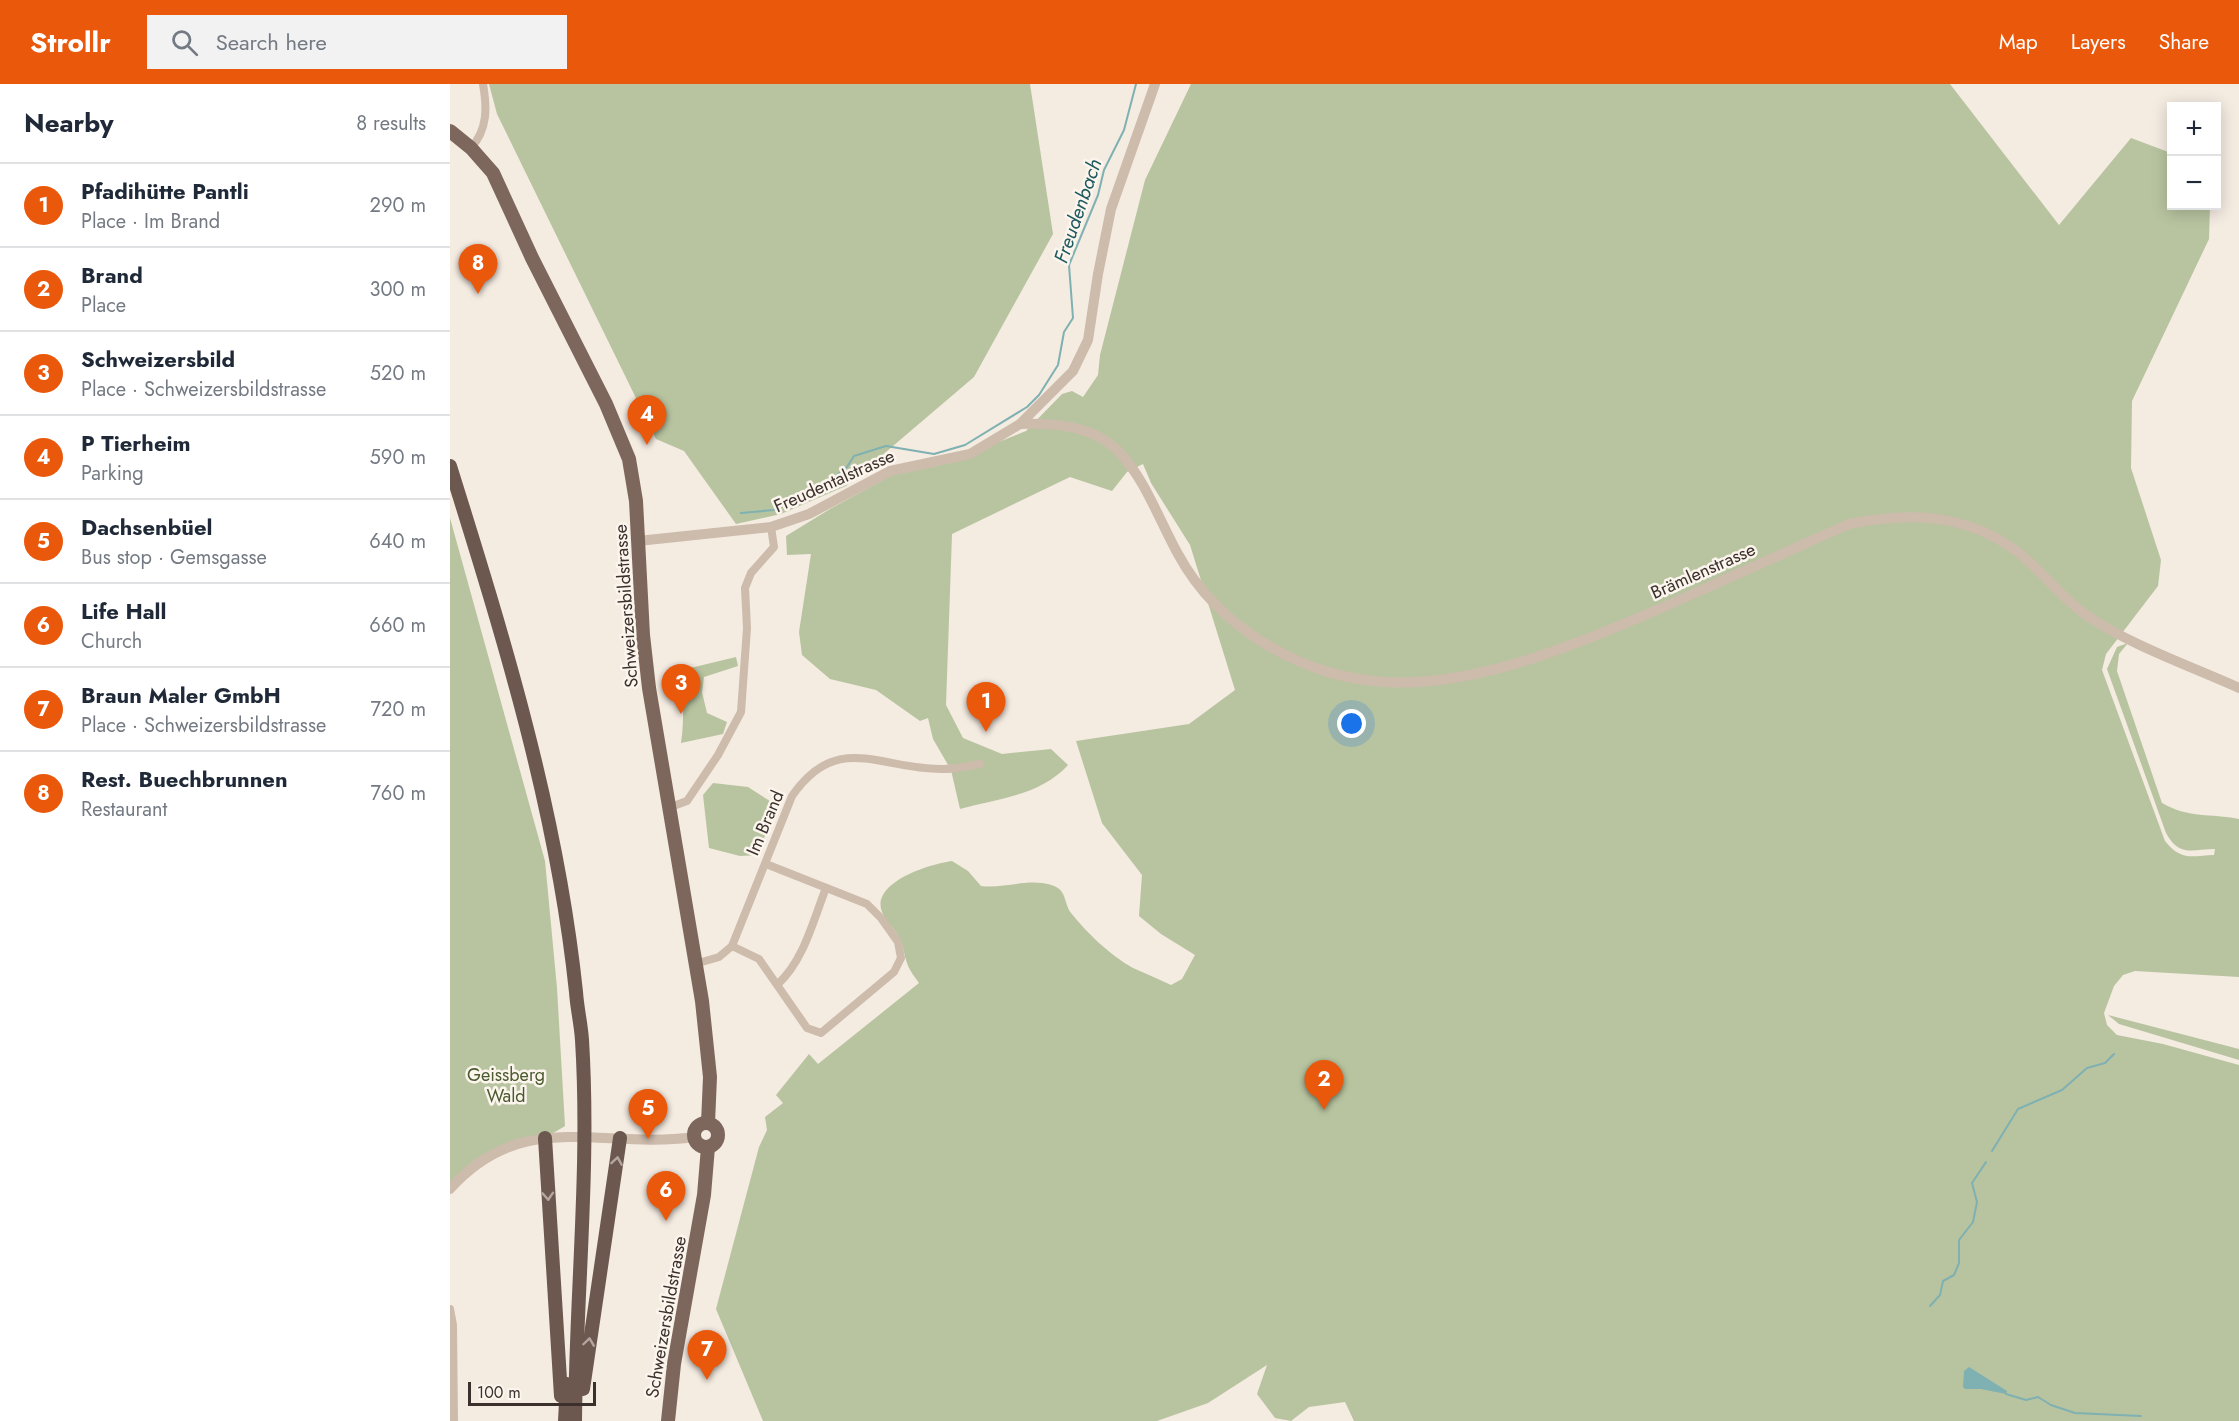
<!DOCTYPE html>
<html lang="en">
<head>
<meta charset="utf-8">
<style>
  :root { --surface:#fff; --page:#f2f2f3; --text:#1f2937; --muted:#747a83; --line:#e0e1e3; --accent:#ea580c }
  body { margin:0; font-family:Jost,sans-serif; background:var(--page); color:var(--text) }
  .controls { position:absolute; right:18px; top:18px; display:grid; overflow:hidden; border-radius:0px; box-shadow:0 3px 15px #0003 }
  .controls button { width:54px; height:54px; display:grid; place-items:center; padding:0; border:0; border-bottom:2px solid var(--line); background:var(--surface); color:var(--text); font:30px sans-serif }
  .scale { position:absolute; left:18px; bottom:15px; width:128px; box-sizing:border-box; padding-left:6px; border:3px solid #3b302b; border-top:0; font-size:16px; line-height:21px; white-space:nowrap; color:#3b302b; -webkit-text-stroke:4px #fbf5ee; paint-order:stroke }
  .you { position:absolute; left:902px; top:640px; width:21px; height:21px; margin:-15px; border:4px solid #fff; border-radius:50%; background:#1a73e8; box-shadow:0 0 0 9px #1a73e833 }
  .badge { display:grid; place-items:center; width:39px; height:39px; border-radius:50%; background:var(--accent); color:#fff; font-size:20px; font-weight:700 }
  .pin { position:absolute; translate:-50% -50px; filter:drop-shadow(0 2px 3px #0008) }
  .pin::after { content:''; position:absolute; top:32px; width:21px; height:18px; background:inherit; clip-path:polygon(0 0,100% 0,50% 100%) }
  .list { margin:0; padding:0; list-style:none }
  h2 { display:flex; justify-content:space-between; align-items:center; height:78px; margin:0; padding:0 24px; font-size:26px }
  h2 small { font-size:20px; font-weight:400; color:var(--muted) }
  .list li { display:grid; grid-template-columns:39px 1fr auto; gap:18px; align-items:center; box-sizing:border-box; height:84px; padding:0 24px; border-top:2px solid var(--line) }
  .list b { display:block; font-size:22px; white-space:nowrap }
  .list p { margin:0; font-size:20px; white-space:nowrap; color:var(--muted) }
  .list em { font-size:20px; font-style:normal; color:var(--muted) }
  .icon { flex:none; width:33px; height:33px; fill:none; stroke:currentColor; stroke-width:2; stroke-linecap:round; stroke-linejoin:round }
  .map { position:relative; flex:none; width:1789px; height:1337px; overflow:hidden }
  header { display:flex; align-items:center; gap:36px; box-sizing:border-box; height:84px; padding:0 30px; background:var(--accent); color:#fff }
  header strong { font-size:28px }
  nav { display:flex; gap:33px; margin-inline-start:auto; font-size:21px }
  .search { width:420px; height:54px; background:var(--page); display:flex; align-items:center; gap:15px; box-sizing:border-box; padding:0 21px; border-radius:0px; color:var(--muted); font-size:22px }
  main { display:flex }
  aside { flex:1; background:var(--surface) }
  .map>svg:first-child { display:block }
</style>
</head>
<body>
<header>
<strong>Strollr</strong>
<div class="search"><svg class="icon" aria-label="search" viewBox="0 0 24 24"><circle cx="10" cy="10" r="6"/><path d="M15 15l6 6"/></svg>Search here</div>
<nav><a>Map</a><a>Layers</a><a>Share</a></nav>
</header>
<main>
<aside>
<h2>Nearby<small>8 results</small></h2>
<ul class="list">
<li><span class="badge">1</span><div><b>Pfadihütte Pantli</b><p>Place · Im Brand</p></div><em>290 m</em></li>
<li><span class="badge">2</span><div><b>Brand</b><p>Place</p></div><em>300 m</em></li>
<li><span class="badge">3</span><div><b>Schweizersbild</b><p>Place · Schweizersbildstrasse</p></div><em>520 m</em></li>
<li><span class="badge">4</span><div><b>P Tierheim</b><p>Parking</p></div><em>590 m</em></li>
<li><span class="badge">5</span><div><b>Dachsenbüel</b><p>Bus stop · Gemsgasse</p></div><em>640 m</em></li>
<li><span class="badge">6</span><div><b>Life Hall</b><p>Church</p></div><em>660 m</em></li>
<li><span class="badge">7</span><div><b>Braun Maler GmbH</b><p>Place · Schweizersbildstrasse</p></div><em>720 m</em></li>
<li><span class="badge">8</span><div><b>Rest. Buechbrunnen</b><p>Restaurant</p></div><em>760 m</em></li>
</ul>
</aside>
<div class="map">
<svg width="1789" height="1337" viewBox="0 0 1789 1337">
  <rect width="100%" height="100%" fill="#f4ebe1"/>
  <g fill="#b8c4a0">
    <path d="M39 0H580L603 150 524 293 396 402 331 430 286 440 234 367 206 355 47 30Z"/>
    <path d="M741 0H1500L1609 141 1681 54 1721 69 1722 122H1760L1759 155 1682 317 1681 384 1711 476 1708 502 1656 570 1652 586 1715 757C1731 777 1741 772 1764 771L1765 765C1742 765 1730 774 1716 749L1657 585 1667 563 1678 559 1669 570 1667 587 1712 719C1740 735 1760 729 1789 735V893L1685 887 1673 891 1664 902 1654 929 1657 941 1667 951 1713 960 1789 981V1337H904L895 1318 859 1323 841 1337 825 1334 807 1310 817 1281 758 1319 707 1337H313L266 1225 309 1063 317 1046 315 1033 333 1019 326 1011 359 970 368 980 469 899C465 893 459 886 457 879 454 872 454 864 451 857 446 845 434 837 431 825 425 797 480 780 502 777L518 787 531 802C555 805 580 793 604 802 617 807 614 820 621 829 636 848 661 872 683 884 696 890 709 895 721 901L732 895 745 871 711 850 689 832 692 791 652 739 626 657 739 640 785 606 740 461 701 399 693 380 677 388 662 407 620 393 502 450 496 621 513 654 552 670 601 665 618 681C590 712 548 714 510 725L501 686 483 655 478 634 470 637 426 606 380 595 352 571 349 548 361 470 337 471 336 452 380 425 442 391 491 381 576 347 612 310 622 307 633 313 648 291 650 271 695 96Z"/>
    <path d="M0 434 95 777 107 904 115 1042 95 1054 65 1059 0 1105Z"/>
    <path d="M286 573 288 582 254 593 252 608 257 629 277 638 273 650 231 659C235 634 232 611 232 586Z"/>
    <path d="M263 699 298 703 326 721 308 771 290 772 259 764 253 711Z"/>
    <path d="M1658 931 1789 965V976L1669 940Z"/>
  </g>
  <path fill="#7fb0b2" d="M1519 1283 1557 1307 1556 1310 1531 1305H1515L1513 1303 1514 1287Z"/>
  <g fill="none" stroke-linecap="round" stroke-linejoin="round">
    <g stroke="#7fb0b2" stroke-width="2">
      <path d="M291 429 324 426 350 411 368 406 397 383 404 372 436 362 484 370 515 361 577 323 589 311 608 281 614 248 623 234 619 181 648 111 654 86 674 46 686 0"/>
      <path d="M1542 1067 1568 1025 1612 1006 1637 984 1655 979 1664 970"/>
      <path d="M1480 1222 1490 1211 1493 1197 1504 1191 1509 1179V1156L1523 1138 1527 1118 1522 1099 1536 1078"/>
      <path d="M1556 1310 1576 1316 1588 1313 1601 1321 1625 1329 1691 1332"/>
    </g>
    <g stroke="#cdbbac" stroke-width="8">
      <path d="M21 64C38 45 37 23 33 0"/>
      <path d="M218 724 237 717 268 671 291 628 297 544 295 504 301 489 324 463 321 443"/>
      <path d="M282 862 309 875 357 944 371 949 444 888 451 874 448 858 431 834 417 820 316 780"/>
      <path d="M245 880 269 873 282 862 342 712C388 646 430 686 493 685 505 685 518 682 530 680"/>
      <path d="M328 900C354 876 363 837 376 804"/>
      <path d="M0 1225 3 1241 4 1337"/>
    </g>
    <g stroke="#cdbbac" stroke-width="10">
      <path d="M570 340C604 339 644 341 670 369 696 397 709 436 728 470 768 544 852 593 935 598 1027 604 1134 557 1216 522 1277 495 1338 467 1399 440 1457 428 1514 429 1565 466 1591 485 1610 513 1636 531 1682 562 1738 581 1789 604"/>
      <path d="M188 457 321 443 359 430 440 387 520 370 570 340 623 287 638 256 648 190 661 125 705 0"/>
      <path d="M0 1105C73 1023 151 1066 244 1053"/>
    </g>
    <g stroke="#7d675c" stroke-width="14">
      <path d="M0 47 21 64 43 89 82 174 156 320 179 375 186 417 193 551 199 604 252 917 260 993 258 1039"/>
      <circle cx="256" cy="1051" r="12"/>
      <path d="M218 1337 224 1280 254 1111 258 1063"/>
    </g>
    <g stroke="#6c584f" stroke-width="14">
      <path d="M0 382C54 555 107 726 126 908 127 924 131 940 132 956 140 1083 126 1210 125 1337"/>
      <path d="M95 1054 111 1312"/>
      <path d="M133 1305 170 1054"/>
      <path d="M115 1337 117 1300"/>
    </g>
  </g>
  <defs><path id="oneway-chevron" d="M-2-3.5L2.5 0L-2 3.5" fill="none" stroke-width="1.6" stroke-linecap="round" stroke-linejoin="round" transform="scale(1.5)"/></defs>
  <g stroke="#b4a69e">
    <use href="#oneway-chevron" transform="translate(167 1077) rotate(-81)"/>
    <use href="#oneway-chevron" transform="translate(98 1112) rotate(86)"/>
    <use href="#oneway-chevron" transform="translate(139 1258) rotate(-82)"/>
  </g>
  <g text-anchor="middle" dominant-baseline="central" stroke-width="5" stroke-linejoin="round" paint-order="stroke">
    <g font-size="18" fill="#3b302b" stroke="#fbf5ee">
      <text transform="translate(384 397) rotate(-24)">Freudentalstrasse</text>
      <text transform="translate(1253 487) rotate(-24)">Brämlenstrasse</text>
      <text transform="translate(176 522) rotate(-94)">Schweizersbildstrasse</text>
      <text transform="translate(315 739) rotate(-67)">Im Brand</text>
      <text transform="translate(216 1233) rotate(-80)">Schweizersbildstrasse</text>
    </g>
    <g font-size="18" fill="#4a5a2e" stroke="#fbf5ee">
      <text x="56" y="991">Geissberg<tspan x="56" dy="21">Wald</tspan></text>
    </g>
    <g font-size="20" font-style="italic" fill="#1f5a5e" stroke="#fbf5ee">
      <text transform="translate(628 127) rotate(-71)">Freudenbach</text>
    </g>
  </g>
</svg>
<div class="controls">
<button>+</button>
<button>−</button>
</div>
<div class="scale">100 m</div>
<div class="you"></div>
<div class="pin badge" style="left:536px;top:648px">1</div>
<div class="pin badge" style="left:874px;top:1026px">2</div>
<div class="pin badge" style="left:231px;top:630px">3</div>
<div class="pin badge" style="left:197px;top:361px">4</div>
<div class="pin badge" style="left:198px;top:1055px">5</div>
<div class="pin badge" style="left:216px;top:1137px">6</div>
<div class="pin badge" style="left:257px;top:1296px">7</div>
<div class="pin badge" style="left:28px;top:210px">8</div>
</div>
</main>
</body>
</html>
